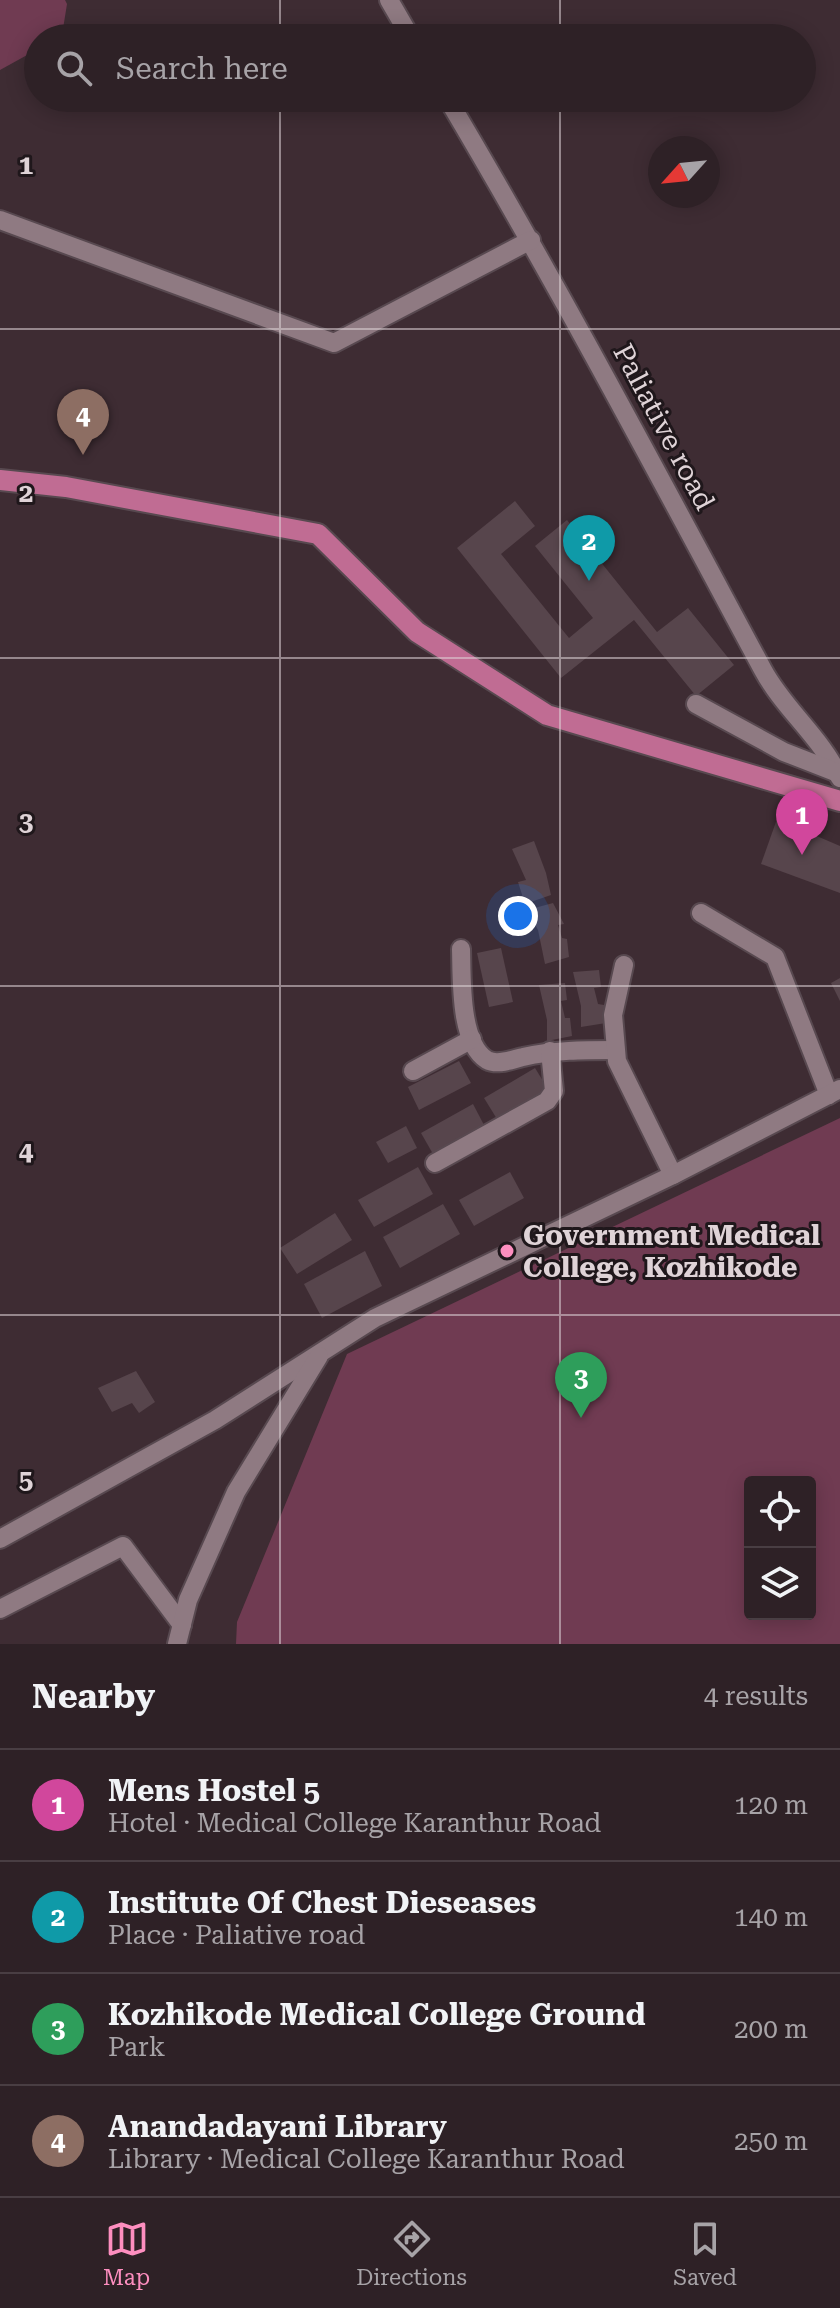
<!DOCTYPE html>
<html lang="en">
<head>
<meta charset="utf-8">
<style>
  :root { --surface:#2e2126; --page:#36292e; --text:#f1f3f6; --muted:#a7a3a7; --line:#493e43; --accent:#fd8ebf }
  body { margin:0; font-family:"Roboto Serif",serif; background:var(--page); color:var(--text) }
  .controls { position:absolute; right:24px; bottom:24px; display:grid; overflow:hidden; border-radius:8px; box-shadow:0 4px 20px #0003 }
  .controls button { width:72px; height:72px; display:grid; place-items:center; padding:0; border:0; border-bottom:2px solid var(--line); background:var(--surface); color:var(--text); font:40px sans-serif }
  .compass { position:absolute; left:648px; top:136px; width:72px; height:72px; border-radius:50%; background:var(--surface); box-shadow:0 4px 20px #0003; rotate:243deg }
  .you { position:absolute; left:518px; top:916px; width:28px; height:28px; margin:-20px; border:6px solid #fff; border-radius:50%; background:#1a73e8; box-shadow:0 0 0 12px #1a73e833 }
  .badge { display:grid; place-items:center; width:52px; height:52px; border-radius:50%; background:var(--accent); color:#fff; font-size:26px; font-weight:700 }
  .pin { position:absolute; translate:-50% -66px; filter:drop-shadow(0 2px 4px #0008) }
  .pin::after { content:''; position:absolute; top:42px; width:28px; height:24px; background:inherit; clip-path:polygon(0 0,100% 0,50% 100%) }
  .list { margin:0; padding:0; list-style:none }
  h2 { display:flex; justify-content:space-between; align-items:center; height:104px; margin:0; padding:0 32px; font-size:34px }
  h2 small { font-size:26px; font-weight:400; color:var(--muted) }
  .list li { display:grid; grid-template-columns:52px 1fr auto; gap:24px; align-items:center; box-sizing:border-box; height:112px; padding:0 32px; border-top:2px solid var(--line) }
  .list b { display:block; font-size:30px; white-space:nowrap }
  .list p { margin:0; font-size:26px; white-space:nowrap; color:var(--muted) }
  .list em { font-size:26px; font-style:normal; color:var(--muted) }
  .icon { flex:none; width:44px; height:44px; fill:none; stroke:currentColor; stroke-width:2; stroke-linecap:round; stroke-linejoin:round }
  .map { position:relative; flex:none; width:840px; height:1644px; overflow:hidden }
  .search { position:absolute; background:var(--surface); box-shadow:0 4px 20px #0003; left:24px; right:24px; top:24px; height:88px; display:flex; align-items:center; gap:20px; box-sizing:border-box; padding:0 28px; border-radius:44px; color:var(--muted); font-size:30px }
  .sheet { height:552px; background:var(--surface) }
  nav { display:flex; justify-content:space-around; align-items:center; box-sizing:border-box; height:112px; border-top:2px solid var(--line); background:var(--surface); font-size:22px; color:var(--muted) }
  nav a { display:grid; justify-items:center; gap:4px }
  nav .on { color:var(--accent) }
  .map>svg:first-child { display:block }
</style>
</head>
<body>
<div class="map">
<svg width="840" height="1644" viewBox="0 0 840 1644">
  <rect width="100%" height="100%" fill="#3e2c33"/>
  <g fill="#703b52" fill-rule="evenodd">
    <path d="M0 0H65L67 4 62 35 57 38H38V49L0 70Z"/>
    <path d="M840 1118V1644H236L237 1622 347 1354ZM750 1482H810V1614H750Z"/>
  </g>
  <g fill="#57454c">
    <path d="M515 501 535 526 501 554 569 638 593 618 535 546 567 520 657 632 688 608 734 665 696 696 634 620 561 678 457 548Z"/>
    <path d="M777 819 840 846V893L761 864Z"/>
    <path d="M534 841 546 873 551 895 525 904 518 882 526 880 512 849Z"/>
    <path d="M553 903 564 924 558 925 562 938 567 939 569 957 545 964 538 930 527 910Z"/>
    <path d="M501 948 513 1002 489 1007 477 953Z"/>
    <path d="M599 970 601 987 594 988 598 1004 604 1005 606 1023 581 1027V1006L573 972Z"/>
    <path d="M840 978V1001L831 983Z"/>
    <path d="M565 983 567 1000 561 1001 565 1018H570L572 1036 547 1041V1020L539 985Z"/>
    <path d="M459 1061 471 1083 419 1110 408 1087Z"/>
    <path d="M535 1068 548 1089 497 1119 484 1098Z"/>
    <path d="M473 1104 484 1125 433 1154 421 1133Z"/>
    <path d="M406 1126 417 1148 388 1163 376 1142Z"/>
    <path d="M418 1167 433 1194 374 1227 358 1200Z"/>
    <path d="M510 1172 524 1198 474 1226 459 1200Z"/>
    <path d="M443 1204 460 1234 400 1268 383 1237Z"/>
    <path d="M335 1213 352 1240 297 1274 280 1248Z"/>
    <path d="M365 1251 382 1286 322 1318 304 1284Z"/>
    <path d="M136 1371 155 1402 139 1413 132 1403 112 1412 98 1388Z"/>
  </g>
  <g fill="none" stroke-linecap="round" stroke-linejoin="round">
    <g stroke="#584950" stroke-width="22">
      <g id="minor">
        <path d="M389 0 411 38"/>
        <path d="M447 98C558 285 660 478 763 670 784 709 821 737 840 778"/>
        <path d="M0 220 334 343 531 240"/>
        <path d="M696 704 784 752 838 773"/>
        <path d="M701 913 775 957 829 1095"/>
        <path d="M461 949C462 977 459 1043 487 1060 498 1066 513 1059 523 1057 554 1050 584 1050 615 1050"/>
        <path d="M624 965 613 1015 617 1061 673 1175"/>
        <path d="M413 1071 472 1039"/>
        <path d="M435 1163 547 1101 554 1091 550 1051"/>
        <path d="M0 1539 215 1420 375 1318 673 1175 840 1089"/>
        <path d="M0 1609 123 1546 182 1625"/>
        <path d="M177 1644 188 1600 236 1492 319 1356"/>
      </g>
    </g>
    <g stroke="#584950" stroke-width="24">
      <path id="major" d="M0 480 66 487 318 534 417 632 547 715 840 801"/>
    </g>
    <use href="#minor" stroke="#8f7a82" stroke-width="18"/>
    <use href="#major" stroke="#c06c93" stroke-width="20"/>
  </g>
  <path fill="none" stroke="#dfd3d7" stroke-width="2" stroke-opacity="0.55" d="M280 0V38M560 0V38M280 98V1644M560 98V1644M0 329H840M0 658H840M0 986H840M0 1315H840"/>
  <circle fill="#fd8ebf" stroke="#1f171b" stroke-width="3" cx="507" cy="1251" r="8"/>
  <g text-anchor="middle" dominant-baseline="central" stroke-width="6" stroke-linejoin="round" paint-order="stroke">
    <g font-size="28" fill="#dfd3d7" stroke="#1f171b">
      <text transform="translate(664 427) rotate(62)">Paliative road</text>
    </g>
    <g font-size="28" font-weight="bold" fill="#dfd3d7" stroke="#1f171b" text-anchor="start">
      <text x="523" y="1235">Government Medical<tspan x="523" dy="32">College, Kozhikode</tspan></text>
    </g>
  </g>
  <g font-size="26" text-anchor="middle" font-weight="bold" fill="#dfd3d7" stroke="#1f171b" stroke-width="6" stroke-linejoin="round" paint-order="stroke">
    <text x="26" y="174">1</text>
    <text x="26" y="502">2</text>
    <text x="26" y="831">3</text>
    <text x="26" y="1160">4</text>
    <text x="26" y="1489">5</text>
  </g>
</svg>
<div class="controls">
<button><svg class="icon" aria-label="locate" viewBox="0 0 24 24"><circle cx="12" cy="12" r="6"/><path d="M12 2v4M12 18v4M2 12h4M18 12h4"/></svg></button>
<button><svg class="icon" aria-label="layers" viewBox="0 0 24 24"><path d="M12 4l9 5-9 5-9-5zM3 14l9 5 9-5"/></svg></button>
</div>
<svg class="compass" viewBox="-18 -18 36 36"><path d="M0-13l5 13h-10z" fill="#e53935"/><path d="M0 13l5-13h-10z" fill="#a7a3a7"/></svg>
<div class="you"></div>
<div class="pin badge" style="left:802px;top:855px;background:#d1479c">1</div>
<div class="pin badge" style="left:589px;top:581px;background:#0f9aa8">2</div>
<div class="pin badge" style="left:581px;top:1418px;background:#2e9e5b">3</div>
<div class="pin badge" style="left:83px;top:455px;background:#8d6e63">4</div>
<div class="search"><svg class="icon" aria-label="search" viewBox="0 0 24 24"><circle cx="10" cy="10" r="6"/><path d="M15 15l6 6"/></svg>Search here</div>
</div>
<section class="sheet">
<h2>Nearby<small>4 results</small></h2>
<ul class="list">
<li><span class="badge" style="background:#d1479c">1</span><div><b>Mens Hostel 5</b><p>Hotel · Medical College Karanthur Road</p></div><em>120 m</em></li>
<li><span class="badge" style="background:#0f9aa8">2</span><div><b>Institute Of Chest Dieseases</b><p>Place · Paliative road</p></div><em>140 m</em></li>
<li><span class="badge" style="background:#2e9e5b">3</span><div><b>Kozhikode Medical College Ground</b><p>Park</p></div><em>200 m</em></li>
<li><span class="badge" style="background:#8d6e63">4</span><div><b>Anandadayani Library</b><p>Library · Medical College Karanthur Road</p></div><em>250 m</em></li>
</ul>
</section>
<nav>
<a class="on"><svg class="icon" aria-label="map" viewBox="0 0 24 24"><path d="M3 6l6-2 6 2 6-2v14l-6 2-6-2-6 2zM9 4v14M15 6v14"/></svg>Map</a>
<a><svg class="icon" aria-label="directions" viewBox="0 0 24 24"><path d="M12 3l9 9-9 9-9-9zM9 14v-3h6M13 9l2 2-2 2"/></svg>Directions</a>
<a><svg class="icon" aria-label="saved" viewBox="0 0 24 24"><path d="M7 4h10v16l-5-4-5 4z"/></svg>Saved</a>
</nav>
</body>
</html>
